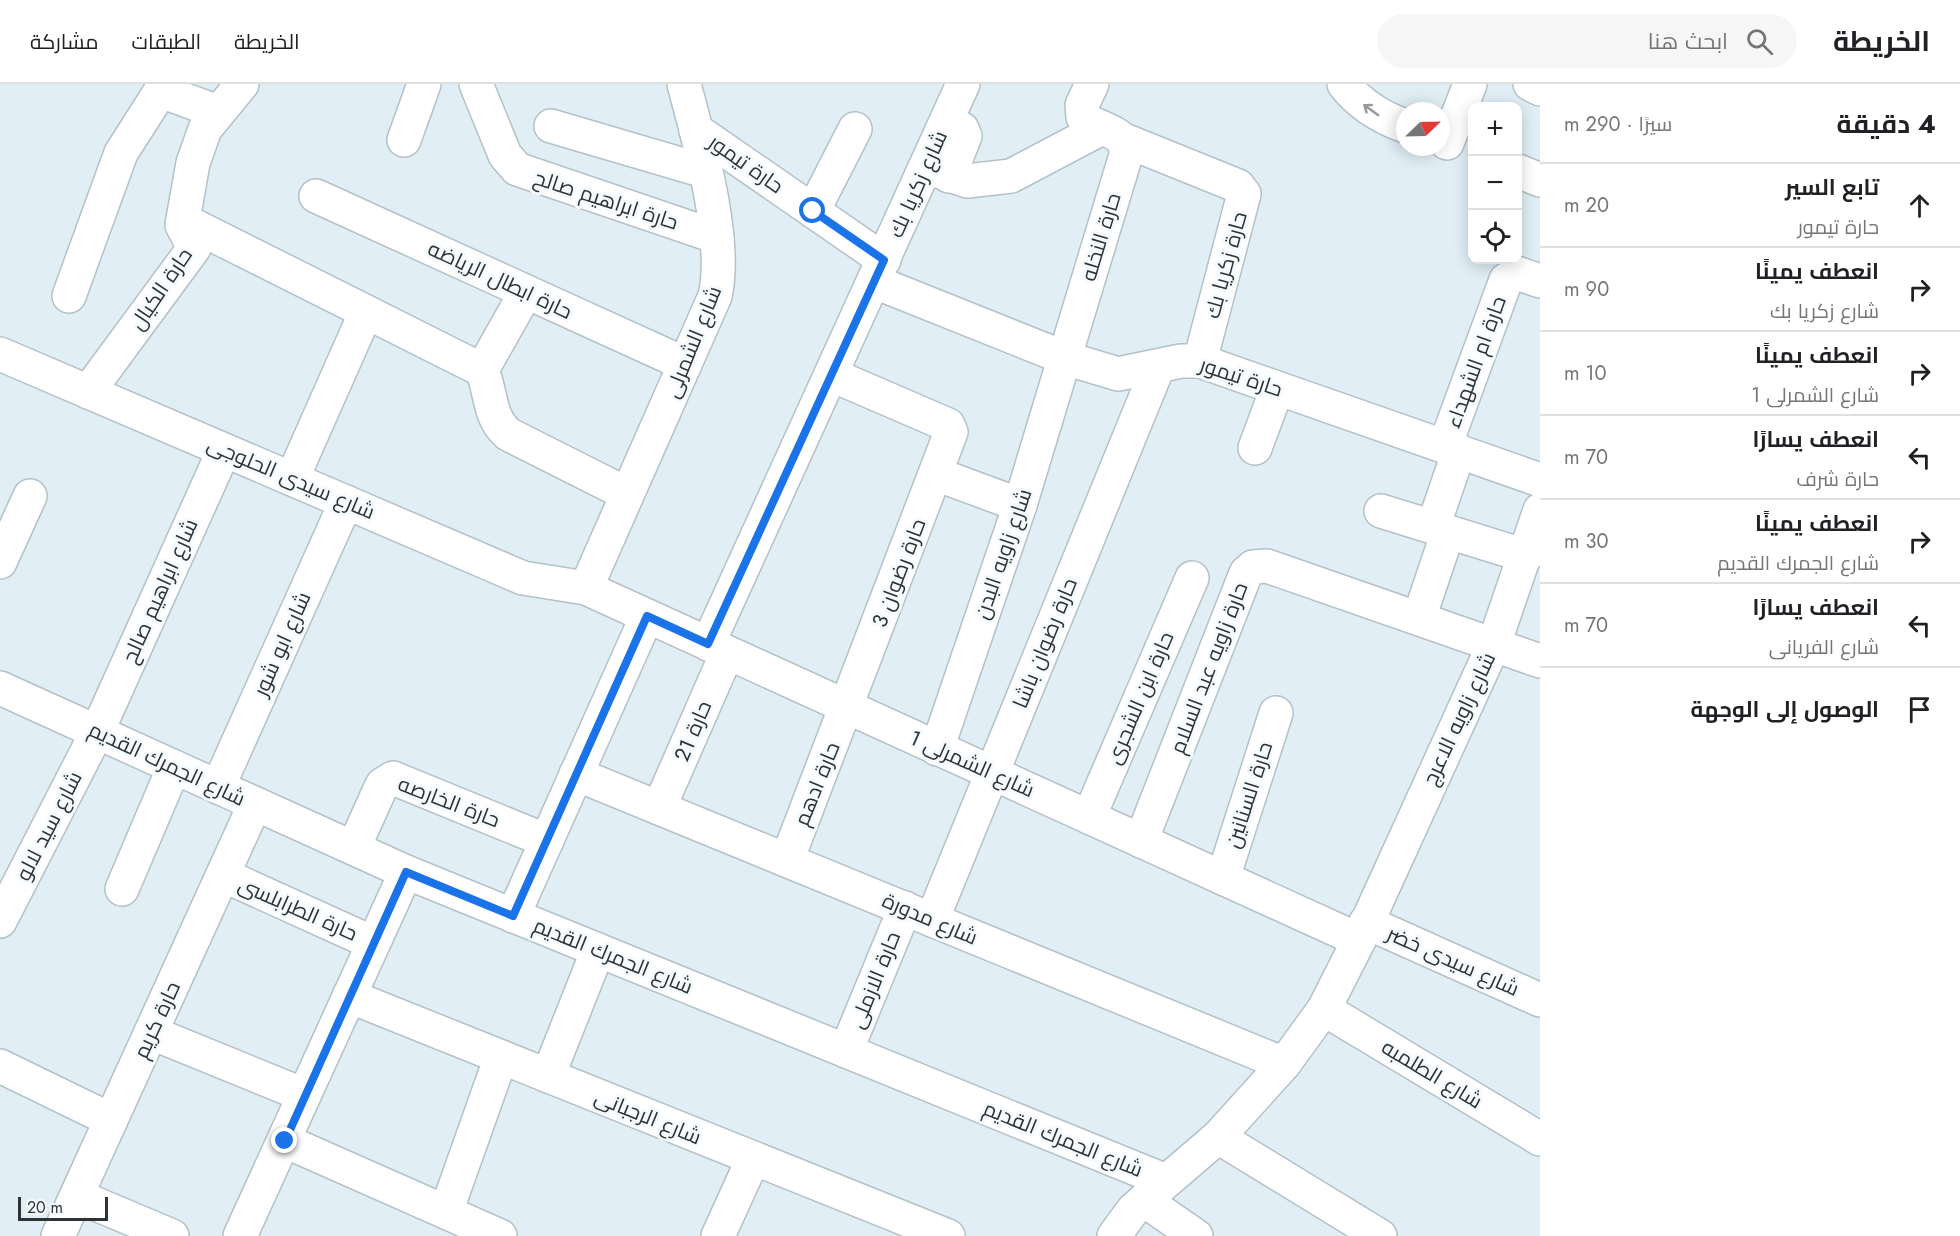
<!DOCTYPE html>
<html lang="ar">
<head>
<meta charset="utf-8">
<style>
  :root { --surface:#fff; --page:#f6f6f6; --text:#202124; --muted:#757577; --line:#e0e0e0 }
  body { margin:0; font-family:Jost,Cairo,sans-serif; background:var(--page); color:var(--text); direction:rtl }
  .controls { position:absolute; right:18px; top:18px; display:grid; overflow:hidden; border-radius:12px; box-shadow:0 3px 15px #0003 }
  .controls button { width:54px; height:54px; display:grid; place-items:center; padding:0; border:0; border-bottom:2px solid var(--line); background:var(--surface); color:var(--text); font:30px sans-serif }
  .compass { position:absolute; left:1396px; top:18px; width:54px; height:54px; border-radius:50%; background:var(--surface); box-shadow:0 3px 15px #0003; rotate:67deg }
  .scale { position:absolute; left:18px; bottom:15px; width:90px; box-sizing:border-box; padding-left:6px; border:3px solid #2d3235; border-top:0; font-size:16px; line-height:21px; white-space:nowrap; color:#2d3235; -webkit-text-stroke:4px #f5fafd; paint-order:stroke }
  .stop { position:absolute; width:18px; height:18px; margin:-14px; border:4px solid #1a73e8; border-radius:50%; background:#fff }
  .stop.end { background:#1a73e8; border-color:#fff; box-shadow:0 2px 6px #0008 }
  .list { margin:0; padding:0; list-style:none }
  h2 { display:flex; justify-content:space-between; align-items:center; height:78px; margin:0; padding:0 24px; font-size:26px }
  h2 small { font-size:20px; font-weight:400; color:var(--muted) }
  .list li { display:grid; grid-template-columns:39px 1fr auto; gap:18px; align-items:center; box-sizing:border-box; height:84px; padding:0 24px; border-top:2px solid var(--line) }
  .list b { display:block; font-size:22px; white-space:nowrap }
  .list p { margin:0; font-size:20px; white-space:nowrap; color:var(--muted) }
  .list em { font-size:20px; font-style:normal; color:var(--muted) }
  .icon { flex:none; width:33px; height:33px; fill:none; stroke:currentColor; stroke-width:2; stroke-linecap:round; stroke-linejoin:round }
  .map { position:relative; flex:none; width:1540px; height:1152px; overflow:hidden; direction:ltr }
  header { display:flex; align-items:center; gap:36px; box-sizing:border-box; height:84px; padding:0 30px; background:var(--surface); border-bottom:2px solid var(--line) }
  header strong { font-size:28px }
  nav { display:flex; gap:33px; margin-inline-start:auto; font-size:21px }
  .search { width:420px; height:54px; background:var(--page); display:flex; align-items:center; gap:15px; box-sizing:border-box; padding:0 21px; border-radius:33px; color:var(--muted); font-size:22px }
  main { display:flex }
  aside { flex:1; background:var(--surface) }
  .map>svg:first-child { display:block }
</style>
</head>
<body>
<header>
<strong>الخريطة</strong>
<div class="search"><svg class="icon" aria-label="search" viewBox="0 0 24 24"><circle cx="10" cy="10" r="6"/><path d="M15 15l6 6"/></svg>ابحث هنا</div>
<nav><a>الخريطة</a><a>الطبقات</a><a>مشاركة</a></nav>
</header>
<main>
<aside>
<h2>4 دقيقة<small>سيرًا · 290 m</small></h2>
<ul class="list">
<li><svg class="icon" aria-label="ahead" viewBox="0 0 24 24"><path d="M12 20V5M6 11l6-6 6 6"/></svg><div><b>تابع السير</b><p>حارة تيمور</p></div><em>20 m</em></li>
<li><svg class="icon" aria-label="right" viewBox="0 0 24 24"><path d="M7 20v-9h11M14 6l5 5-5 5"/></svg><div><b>انعطف يمينًا</b><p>شارع زكريا بك</p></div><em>90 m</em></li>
<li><svg class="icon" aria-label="right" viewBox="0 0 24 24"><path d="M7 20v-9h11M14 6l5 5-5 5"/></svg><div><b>انعطف يمينًا</b><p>شارع الشمرلى 1</p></div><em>10 m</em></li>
<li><svg class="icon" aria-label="left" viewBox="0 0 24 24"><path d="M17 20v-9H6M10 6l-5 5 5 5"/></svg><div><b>انعطف يسارًا</b><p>حارة شرف</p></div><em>70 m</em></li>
<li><svg class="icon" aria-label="right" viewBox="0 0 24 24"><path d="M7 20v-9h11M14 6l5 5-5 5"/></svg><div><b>انعطف يمينًا</b><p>شارع الجمرك القديم</p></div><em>30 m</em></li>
<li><svg class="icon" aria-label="left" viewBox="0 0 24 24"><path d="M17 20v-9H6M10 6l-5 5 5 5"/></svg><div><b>انعطف يسارًا</b><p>شارع الفريانى</p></div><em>70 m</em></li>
<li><svg class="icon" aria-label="arrive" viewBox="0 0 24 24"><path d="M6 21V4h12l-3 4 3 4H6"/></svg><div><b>الوصول إلى الوجهة</b></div></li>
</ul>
</aside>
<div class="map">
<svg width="1540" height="1152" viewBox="0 0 1540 1152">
  <rect width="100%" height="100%" fill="#e1eef6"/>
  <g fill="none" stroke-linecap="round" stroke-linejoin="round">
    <g stroke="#b4c1c8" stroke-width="36">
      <g id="minor">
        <path d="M476 0 505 71 517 85 717 153"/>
        <path d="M1344 0C1360 21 1380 33 1405 42"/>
        <path d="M161 7 218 28"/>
        <path d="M947 37 962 45 965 52 949 92"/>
        <path d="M551 42 704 87"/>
        <path d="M696 46 884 176"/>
        <path d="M404 56 424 0"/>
        <path d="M1124 56 1238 102 1244 110 1200 277"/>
        <path d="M1447 59 1470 0"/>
        <path d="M926 83 967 97 1011 92 1102 44"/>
        <path d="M1518 87 1540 96"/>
        <path d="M316 112 685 280"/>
        <path d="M813 127 855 45"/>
        <path d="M183 136 482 286C492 310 488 332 508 350L627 410"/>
        <path d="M875 198 1065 274 1118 290 1181 277H1200L1540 396"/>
        <path d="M69 212 121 69 165 0"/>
        <path d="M0 270 523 494 586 504 1359 856"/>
        <path d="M482 286 526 208"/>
        <path d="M88 308 194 164 182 141 193 79 205 45 242 0"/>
        <path d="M1445 362 1506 196 1517 189 1540 197"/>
        <path d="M1255 364 1277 305"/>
        <path d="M936 390 1020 421"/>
        <path d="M292 395 366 228"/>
        <path d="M1381 427 1526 472"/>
        <path d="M1433 443 1459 367"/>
        <path d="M0 478 30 412"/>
        <path d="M586 504 715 212C728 156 699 57 684 0"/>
        <path d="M1419 534 1448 448"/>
        <path d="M708 560 963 0"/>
        <path d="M0 604 406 788 1166 1097"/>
        <path d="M937 665 1020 421 1126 71C1128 45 1098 47 1083 33L1082 21 1092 0"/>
        <path d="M576 690 1284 980"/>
        <path d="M218 703 346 418"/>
        <path d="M659 724 727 569"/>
        <path d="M1089 733 1192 494"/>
        <path d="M1141 757 1246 489 1253 483 1267 482 1540 577"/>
        <path d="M354 763 382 701 393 694 547 757"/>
        <path d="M787 776 951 348 948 341 832 291"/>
        <path d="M223 791 373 859"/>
        <path d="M1223 794 1276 629"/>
        <path d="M122 805 174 683"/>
        <path d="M513 832 647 532"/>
        <path d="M932 836 1158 283"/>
        <path d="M0 837 97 648 224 366"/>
        <path d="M1366 838 1540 916"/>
        <path d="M349 912 948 1152"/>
        <path d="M1324 925 1540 1055"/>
        <path d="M152 949 304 1011"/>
        <path d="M846 967 905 824"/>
        <path d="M0 982 111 1036"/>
        <path d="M548 992 598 866"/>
        <path d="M1218 1053 1380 1152"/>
        <path d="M285 1057 500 1152"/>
        <path d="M77 1112 172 1152"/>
        <path d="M1144 1116 1196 1152"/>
        <path d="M446 1128 501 973"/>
        <path d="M58 1152 255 720"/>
        <path d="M240 1152 406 788"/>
        <path d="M718 1152 753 1075"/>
        <path d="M1114 1152 1133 1126 1218 1053 1284 980 1324 925 1359 856 1494 560 1540 426"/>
      </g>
    </g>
    <g stroke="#b4c1c8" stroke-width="36">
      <path id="major" d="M1530 0 1540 5"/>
    </g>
    <use href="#minor" stroke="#fff" stroke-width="33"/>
    <use href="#major" stroke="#fff" stroke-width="33"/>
  </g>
  <defs><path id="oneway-shaft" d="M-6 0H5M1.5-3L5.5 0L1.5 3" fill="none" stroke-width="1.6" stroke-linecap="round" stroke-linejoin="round" transform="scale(1.5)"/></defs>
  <use stroke="#96989a" href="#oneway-shaft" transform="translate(1371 26) rotate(-144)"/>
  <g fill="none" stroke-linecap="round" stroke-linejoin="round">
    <path stroke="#1a73e8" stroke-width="8" d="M285 1057 406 788 513 832 647 532 708 560 884 176 813 127"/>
  </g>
  <g text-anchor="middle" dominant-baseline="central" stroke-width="6" stroke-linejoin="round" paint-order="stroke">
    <g font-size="21" fill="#2d3235" stroke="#f5fafd">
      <text transform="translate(746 80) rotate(35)">حارة تيمور</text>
      <text transform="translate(918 100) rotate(-66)">شارع زكريا بك</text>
      <text transform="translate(606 116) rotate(18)">حارة ابراهيم صالح</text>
      <text transform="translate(1101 153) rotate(-73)">حارة النخله</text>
      <text transform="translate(1226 181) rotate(-75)">حارة زكريا بك</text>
      <text transform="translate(500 196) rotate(25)">حارة ابطال الرياضه</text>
      <text transform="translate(161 205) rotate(-56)">حارة الكيال</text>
      <text transform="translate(693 258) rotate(-68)">شارع الشمرلى</text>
      <text transform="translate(1476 278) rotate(-70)">حارة ام الشهداء</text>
      <text transform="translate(1241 293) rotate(18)">حارة تيمور</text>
      <text transform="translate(291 394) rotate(23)">شارع سيدى الحلوجى</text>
      <text transform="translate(1003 470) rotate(-71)">شارع زاويه البدن</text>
      <text transform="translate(899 489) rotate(-69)">حارة رضوان 3</text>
      <text transform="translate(160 507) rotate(-66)">شارع ابراهيم صالح</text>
      <text transform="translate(1045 559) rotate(-68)">حارة رضوان باشا</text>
      <text transform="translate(282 560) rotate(-66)">شارع ابو شور</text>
      <text transform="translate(1209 584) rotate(-69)">حارة زاويه عبد السلام</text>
      <text transform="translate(1140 614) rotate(-67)">حارة ابن الشجرى</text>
      <text transform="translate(1459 635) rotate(-65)">شارع زاويه الاعرج</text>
      <text transform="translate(693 647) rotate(-67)">حارة 21</text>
      <text transform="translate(167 680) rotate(25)">شارع الجمرك القديم</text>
      <text transform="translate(972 680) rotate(24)">شارع الشمرلى 1</text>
      <text transform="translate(817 700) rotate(-68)">حارة ادهم</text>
      <text transform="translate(1249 711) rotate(-72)">حارة السنانين</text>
      <text transform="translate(449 718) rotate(21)">حارة الخارصه</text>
      <text transform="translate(49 742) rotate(-63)">شارع سيد لالو</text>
      <text transform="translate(298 825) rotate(24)">حارة الطرابلسى</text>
      <text transform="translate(930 835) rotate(23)">شارع مدورة</text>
      <text transform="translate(613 872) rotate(22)">شارع الجمرك القديم</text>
      <text transform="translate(1453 877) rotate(24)">شارع سيدى خضر</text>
      <text transform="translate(875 896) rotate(-68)">حارة الازملى</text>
      <text transform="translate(157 936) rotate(-65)">حارة كريم</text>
      <text transform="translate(1432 990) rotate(31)">شارع الطلمبه</text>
      <text transform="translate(648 1033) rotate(22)">شارع الرجبانى</text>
      <text transform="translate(1063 1055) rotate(22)">شارع الجمرك القديم</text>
    </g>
  </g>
</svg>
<div class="controls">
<button>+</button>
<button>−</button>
<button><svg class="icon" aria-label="locate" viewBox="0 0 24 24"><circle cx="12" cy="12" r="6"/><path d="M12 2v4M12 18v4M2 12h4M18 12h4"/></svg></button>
</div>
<svg class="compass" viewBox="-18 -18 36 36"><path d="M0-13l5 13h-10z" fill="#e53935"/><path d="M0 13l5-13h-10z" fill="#757577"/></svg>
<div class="scale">20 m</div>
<div class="stop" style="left:813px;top:127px"></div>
<div class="stop end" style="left:285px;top:1057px"></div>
</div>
</main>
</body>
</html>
